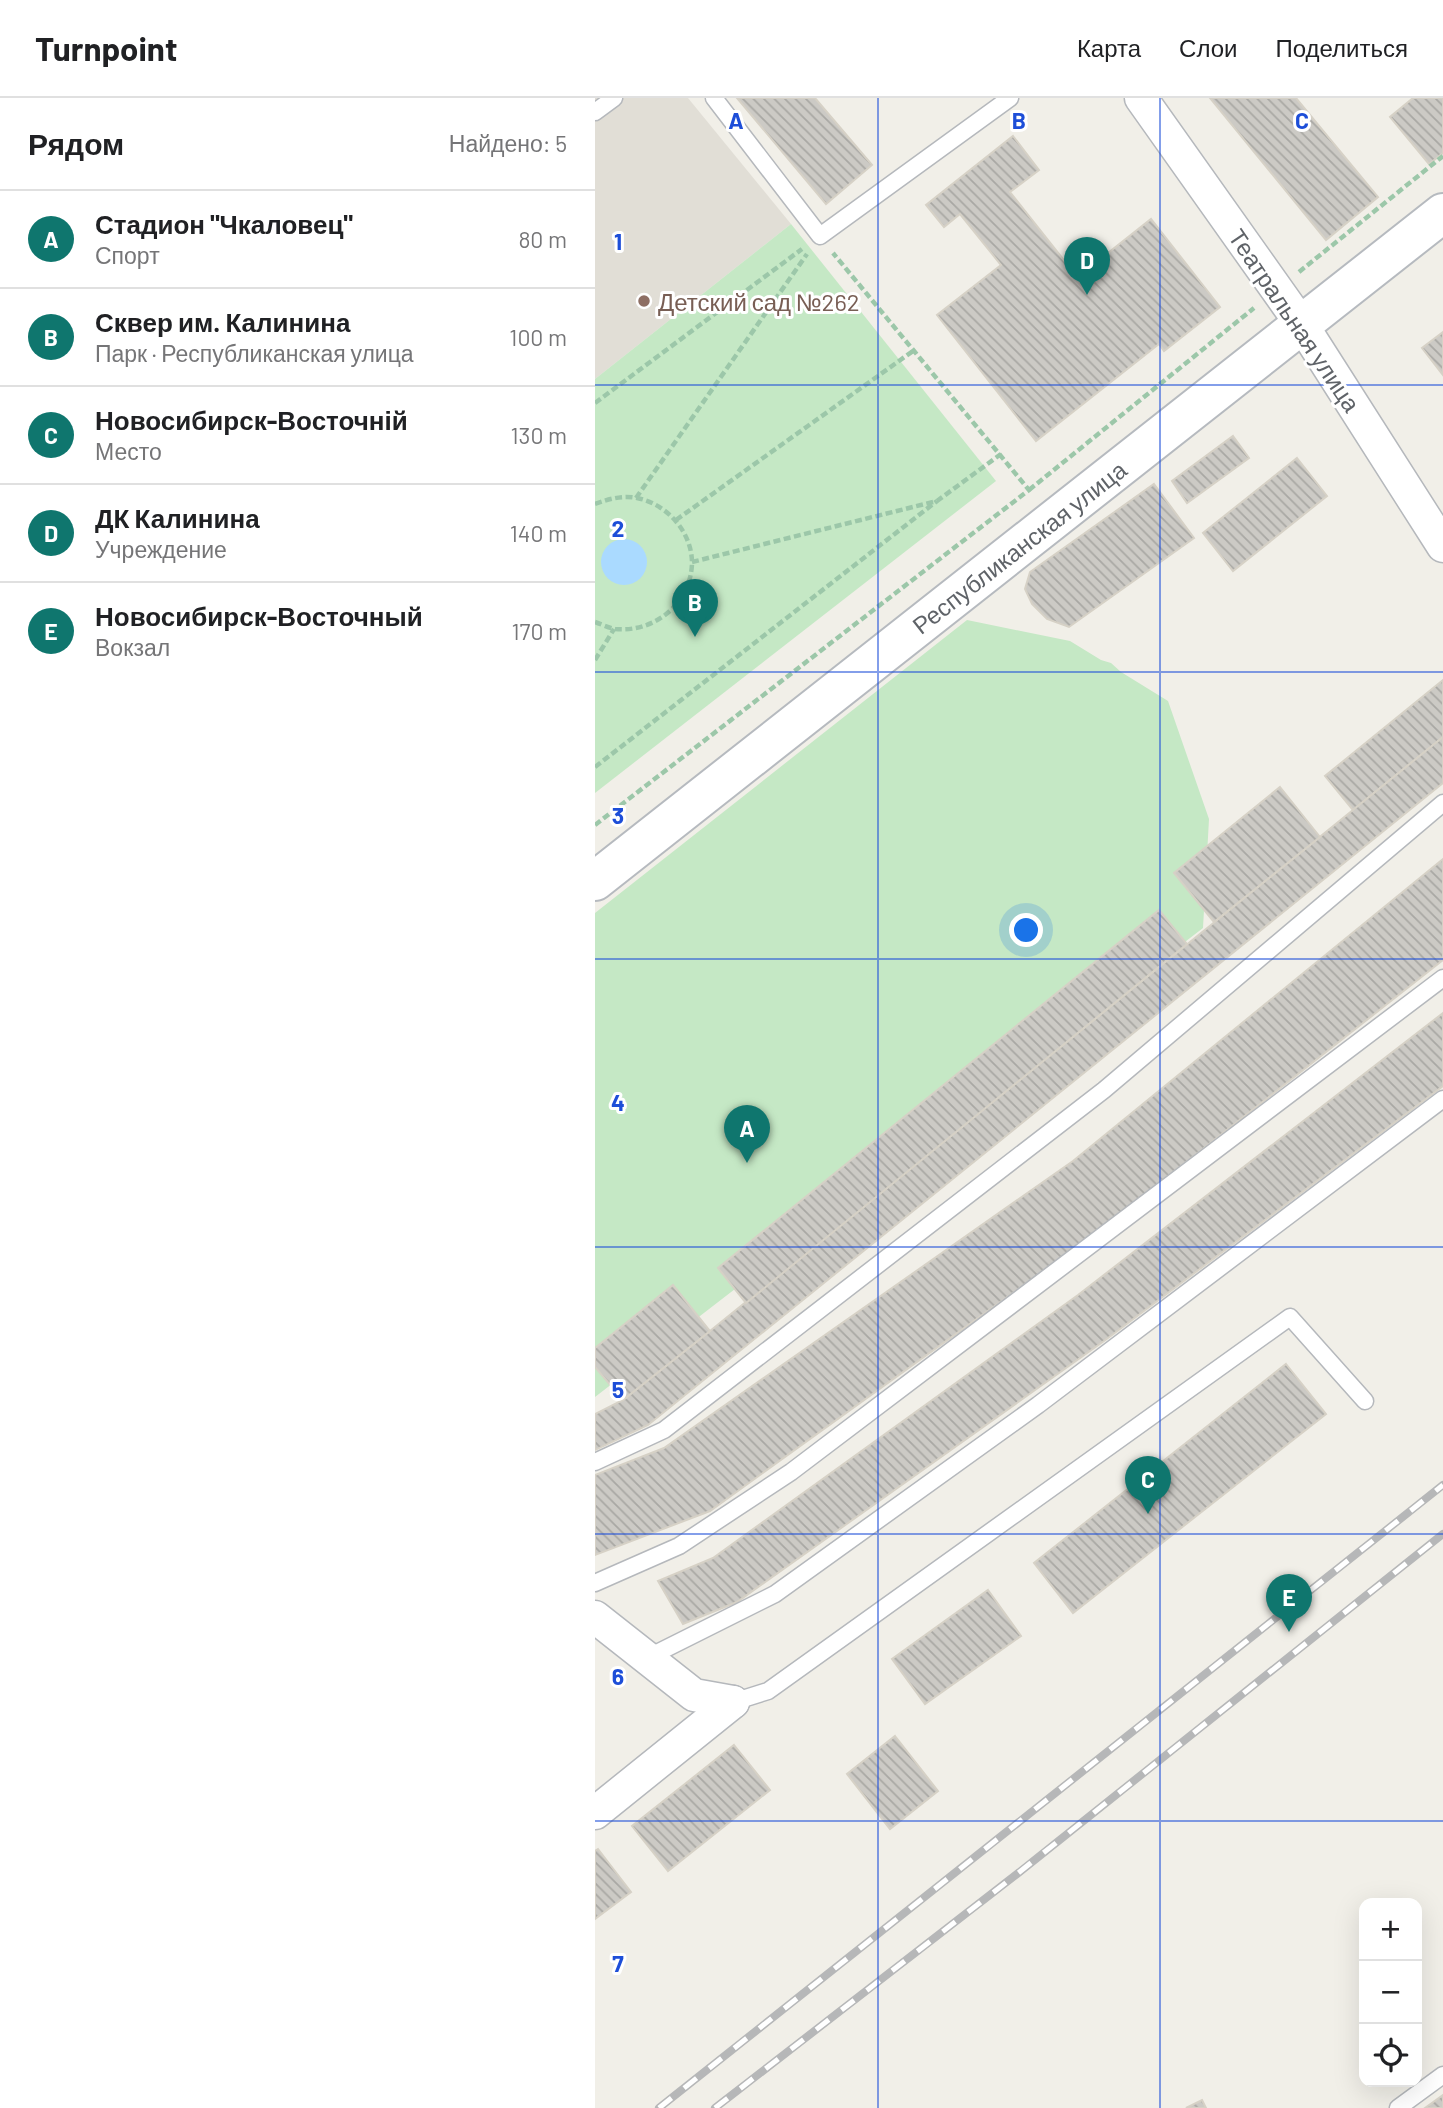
<!DOCTYPE html>
<html lang="ru">
<head>
<meta charset="utf-8">
<style>
  :root { --surface:#fff; --page:#f2f2f2; --text:#202124; --muted:#757577; --line:#e0e0e0; --accent:#0f766e }
  body { margin:0; font-family:Barlow,sans-serif; background:var(--page); color:var(--text) }
  .controls { position:absolute; right:21px; bottom:21px; display:grid; overflow:hidden; border-radius:14px; box-shadow:0 7px 28px #0002 }
  .controls button { width:63px; height:63px; display:grid; place-items:center; padding:0; border:0; border-bottom:2px solid var(--line); background:var(--surface); color:var(--text); font:35px sans-serif }
  .you { position:absolute; left:432px; top:833px; width:24px; height:24px; margin:-18px; border:5px solid #fff; border-radius:50%; background:#1a73e8; box-shadow:0 0 0 10px #1a73e833 }
  .badge { display:grid; place-items:center; width:46px; height:46px; border-radius:50%; background:var(--accent); color:#fff; font-size:23px; font-weight:700 }
  .pin { position:absolute; translate:-50% -58px; filter:drop-shadow(0 2px 4px #0008) }
  .pin::after { content:''; position:absolute; top:37px; width:24px; height:21px; background:inherit; clip-path:polygon(0 0,100% 0,50% 100%) }
  .list { margin:0; padding:0; list-style:none }
  h2 { display:flex; justify-content:space-between; align-items:center; height:91px; margin:0; padding:0 28px; font-size:30px }
  h2 small { font-size:23px; font-weight:400; color:var(--muted) }
  .list li { display:grid; grid-template-columns:46px 1fr auto; gap:21px; align-items:center; box-sizing:border-box; height:98px; padding:0 28px; border-top:2px solid var(--line) }
  .list b { display:block; font-size:26px; white-space:nowrap }
  .list p { margin:0; font-size:23px; white-space:nowrap; color:var(--muted) }
  .list em { font-size:23px; font-style:normal; color:var(--muted) }
  .icon { flex:none; width:38px; height:38px; fill:none; stroke:currentColor; stroke-width:2; stroke-linecap:round; stroke-linejoin:round }
  .map { position:relative; flex:none; width:848px; height:2010px; overflow:hidden }
  header { display:flex; align-items:center; gap:42px; box-sizing:border-box; height:98px; padding:0 35px; background:var(--surface); border-bottom:2px solid var(--line) }
  header strong { font-size:33px }
  nav { display:flex; gap:38px; margin-inline-start:auto; font-size:24px }
  main { display:flex }
  aside { flex:1; background:var(--surface) }
  .map>svg:first-child { display:block }
</style>
</head>
<body>
<header>
<strong>Turnpoint</strong>
<nav><a>Карта</a><a>Слои</a><a>Поделиться</a></nav>
</header>
<main>
<aside>
<h2>Рядом<small>Найдено: 5</small></h2>
<ul class="list">
<li><span class="badge">A</span><div><b>Стадион &quot;Чкаловец&quot;</b><p>Спорт</p></div><em>80 m</em></li>
<li><span class="badge">B</span><div><b>Сквер им. Калинина</b><p>Парк · Республиканская улица</p></div><em>100 m</em></li>
<li><span class="badge">C</span><div><b>Новосибирск-Восточній</b><p>Место</p></div><em>130 m</em></li>
<li><span class="badge">D</span><div><b>ДК Калинина</b><p>Учреждение</p></div><em>140 m</em></li>
<li><span class="badge">E</span><div><b>Новосибирск-Восточный</b><p>Вокзал</p></div><em>170 m</em></li>
</ul>
</aside>
<div class="map">
<svg width="848" height="2010" viewBox="0 0 848 2010">
  <defs>
    <pattern id="building-back-hatch" width="6" height="6" patternUnits="userSpaceOnUse" patternTransform="scale(1.75)"><rect width="6" height="6" fill="#cccac5"/><path d="M-1 5l2 2M0 0l6 6M5-1l2 2" fill="none" stroke="#a9a8a4"/></pattern>
  </defs>
  <rect width="100%" height="100%" fill="#f1efe8"/>
  <path fill="#e1ded6" d="M0 0H93L196 126 0 281Z"/>
  <g fill="#c5e8c5">
    <path d="M196 126 401 383 0 695V281Z"/>
    <path d="M372 522 475 543 506 562 516 565 526 574 573 603 614 721 608 830 0 1299V815Z"/>
  </g>
  <circle fill="#aadaff" cx="29" cy="464" r="23"/>
  <g fill="url(#building-back-hatch)" stroke="#d6d1c6" stroke-width="2">
    <path d="M142 0H220L277 67 231 106Z"/>
    <path d="M615 0H701L783 99 731 142Z"/>
    <path d="M818 0H848V55L834 66 795 19Z"/>
    <path d="M418 38 444 72 415 94 487 185 499 176 494 170 556 121 625 209 569 253 564 246 441 343 342 217 406 167 365 116 349 129 331 107Z"/>
    <path d="M848 234V277L827 250Z"/>
    <path d="M638 338 654 360 592 405 577 383Z"/>
    <path d="M702 360 732 398 638 473 608 435Z"/>
    <path d="M559 386 599 440 474 529 452 521 437 506 430 491 435 474Z"/>
    <path d="M848 582V639L758 712 730 678Z"/>
    <path d="M848 639V685L53 1327 0 1352V1316L28 1302 115 1233Z"/>
    <path d="M685 689 725 739 619 824 579 775Z"/>
    <path d="M848 761V862L497 1138 115 1413 0 1457V1377L69 1350 478 1063Z"/>
    <path d="M564 812 592 846 151 1205 123 1170Z"/>
    <path d="M848 915V988L509 1243 142 1504 88 1526 63 1483 118 1460 483 1197Z"/>
    <path d="M78 1187 115 1233 28 1302 0 1269V1250Z"/>
    <path d="M691 1266 731 1316 478 1515 439 1465Z"/>
    <path d="M393 1492 426 1538 330 1606 297 1561Z"/>
    <path d="M300 1638 343 1693 295 1731 252 1676Z"/>
    <path d="M139 1647 175 1692 73 1773 37 1728Z"/>
    <path d="M3 1751 36 1794 0 1821V1753Z"/>
    <path d="M848 1997V2010H830Z"/>
    <path d="M607 2002 611 2010H591Z"/>
  </g>
  <g fill="none" stroke-linecap="round" stroke-linejoin="round">
    <g stroke="#b5b8bc" stroke-width="19">
      <g id="lane">
        <path d="M119 0 225 138 415 0"/>
        <path d="M0 14 19 0"/>
        <path d="M0 1364 69 1332 509 992 848 705"/>
        <path d="M0 1485 84 1448 196 1374 848 880"/>
        <path d="M52 1560 180 1496 443 1307 848 1001"/>
        <path d="M138 1604 173 1593 695 1219 770 1303"/>
        <path d="M803 2010 848 1977"/>
      </g>
    </g>
    <g stroke="#b5b8bc" stroke-width="35">
      <g id="street">
        <path d="M546 0 707 227 848 448"/>
        <path d="M0 1519 99 1597 138 1604"/>
        <path d="M0 1715 138 1604"/>
      </g>
    </g>
    <g stroke="#b6babf" stroke-width="42">
      <path id="secondary" d="M0 783 848 115"/>
    </g>
    <g stroke="#9cc7a9" stroke-width="4.5" stroke-dasharray="7 3.5" stroke-linecap="butt">
      <path d="M704 174 848 58"/>
      <path d="M0 305 207 151"/>
      <path d="M434 392 659 210"/>
      <path d="M41 400 212 156"/>
      <path d="M0 406C14 401 27 397 42 400 72 406 97 434 97 465 96 505 60 535 20 531 14 530 6 526 0 524"/>
      <path d="M81 422 318 253"/>
      <path d="M97 464 342 403 406 356"/>
      <path d="M0 562 19 531"/>
      <path d="M0 669 342 403"/>
      <path d="M0 727 434 392 238 155"/>
    </g>
    <use href="#lane" stroke="#fff" stroke-width="16"/>
    <use href="#street" stroke="#fff" stroke-width="32"/>
    <use href="#secondary" stroke="#fff" stroke-width="38"/>
    <g stroke="#b6b7b8" stroke-width="8">
      <g id="rail">
        <path d="M64 2010 848 1387"/>
        <path d="M120 2010 422 1776 848 1436"/>
      </g>
    </g>
    <use href="#rail" stroke="#fff" stroke-width="5" stroke-dasharray="16" stroke-linecap="butt"/>
  </g>
  <path fill="none" stroke="#1d4ed8" stroke-width="2" stroke-opacity="0.55" d="M283 0V2010M565 0V2010M0 287H848M0 574H848M0 861H848M0 1149H848M0 1436H848M0 1723H848"/>
  <circle fill="#8d6e63" stroke="#fff" stroke-width="2.5" cx="49" cy="203" r="7"/>
  <g text-anchor="middle" dominant-baseline="central" stroke-width="6" stroke-linejoin="round" paint-order="stroke">
    <g font-size="24" fill="#785e54" stroke="#fff" text-anchor="start">
      <text x="63" y="203">Детский сад №262</text>
    </g>
    <g font-size="24" fill="#5f6368" stroke="#fff">
      <text transform="translate(700 222) rotate(56)">Театральная улица</text>
      <text transform="translate(424 449) rotate(-38)">Республиканская улица</text>
    </g>
  </g>
  <g font-size="23" text-anchor="middle" font-weight="bold" fill="#1d4ed8" stroke="#fff" stroke-width="6" stroke-linejoin="round" paint-order="stroke">
    <text x="141" y="31">A</text>
    <text x="424" y="31">B</text>
    <text x="707" y="31">C</text>
    <text x="23" y="152">1</text>
    <text x="23" y="439">2</text>
    <text x="23" y="726">3</text>
    <text x="23" y="1013">4</text>
    <text x="23" y="1300">5</text>
    <text x="23" y="1587">6</text>
    <text x="23" y="1874">7</text>
  </g>
</svg>
<div class="controls">
<button>+</button>
<button>−</button>
<button><svg class="icon" aria-label="locate" viewBox="0 0 24 24"><circle cx="12" cy="12" r="6"/><path d="M12 2v4M12 18v4M2 12h4M18 12h4"/></svg></button>
</div>
<div class="you"></div>
<div class="pin badge" style="left:152px;top:1065px">A</div>
<div class="pin badge" style="left:100px;top:539px">B</div>
<div class="pin badge" style="left:553px;top:1416px">C</div>
<div class="pin badge" style="left:492px;top:197px">D</div>
<div class="pin badge" style="left:694px;top:1534px">E</div>
</div>
</main>
</body>
</html>
